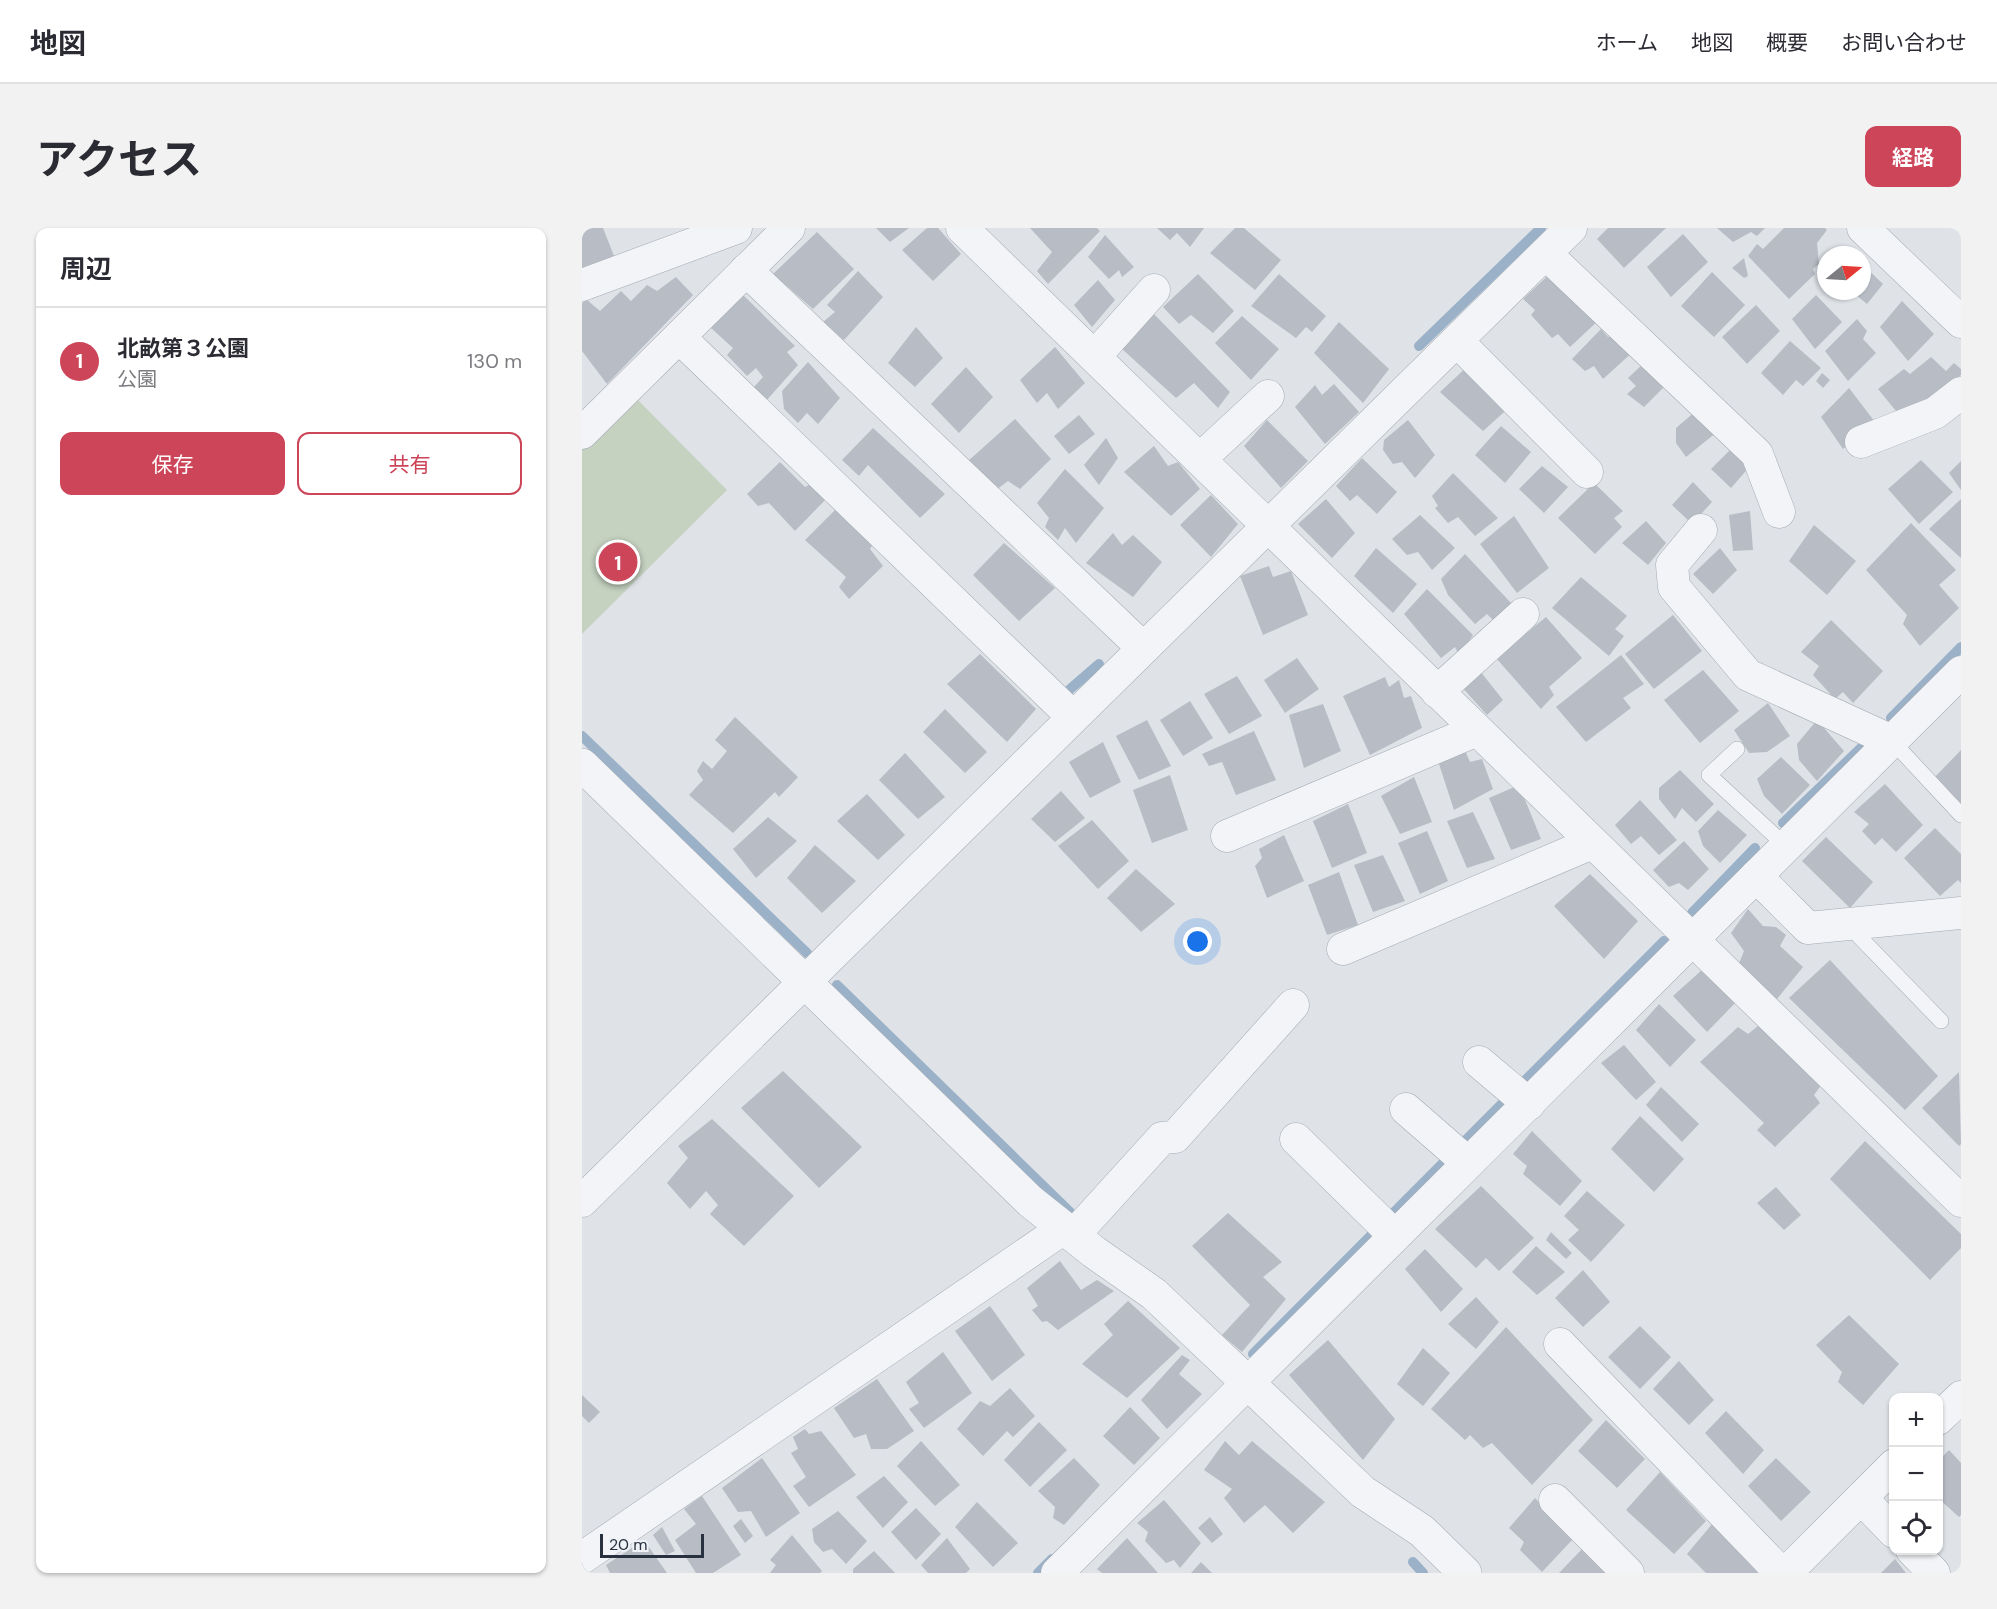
<!DOCTYPE html>
<html lang="ja">
<head>
<meta charset="utf-8">
<style>
  :root { --surface:#fff; --page:#f2f2f3; --text:#2b2b33; --muted:#7c7c81; --line:#e1e1e2; --accent:#cd4559 }
  body { margin:0; font-family:"DM Sans","Noto Sans JP",sans-serif; background:var(--page); color:var(--text) }
  .controls { position:absolute; right:18px; bottom:18px; display:grid; overflow:hidden; border-radius:12px; box-shadow:0 2px 4px #0004 }
  .controls button { width:54px; height:54px; display:grid; place-items:center; padding:0; border:0; border-bottom:2px solid var(--line); background:var(--surface); color:var(--text); font:30px sans-serif }
  .compass { position:absolute; left:1235px; top:18px; width:54px; height:54px; border-radius:50%; background:var(--surface); box-shadow:0 2px 4px #0004; rotate:72deg }
  .scale { position:absolute; left:18px; bottom:15px; width:104px; box-sizing:border-box; padding-left:6px; border:3px solid #28313f; border-top:0; font-size:16px; line-height:21px; white-space:nowrap; color:#28313f; -webkit-text-stroke:4px #eff2f6; paint-order:stroke }
  .you { position:absolute; left:616px; top:714px; width:21px; height:21px; margin:-15px; border:4px solid #fff; border-radius:50%; background:#1a73e8; box-shadow:0 0 0 9px #1a73e833 }
  .badge { display:grid; place-items:center; width:39px; height:39px; border-radius:50%; background:var(--accent); color:#fff; font-size:20px; font-weight:700 }
  .pin { position:absolute; translate:-50% -50%; border:3px solid #fff; box-shadow:0 2px 6px #0006 }
  .list { margin:0; padding:0; list-style:none }
  h2 { display:flex; justify-content:space-between; align-items:center; height:78px; margin:0; padding:0 24px; font-size:26px }
  h2 small { font-size:20px; font-weight:400; color:var(--muted) }
  .list li { display:grid; grid-template-columns:39px 1fr auto; gap:18px; align-items:center; box-sizing:border-box; height:108px; padding:0 24px; border-top:2px solid var(--line) }
  .list b { display:block; font-size:22px; white-space:nowrap }
  .list p { margin:0; font-size:20px; white-space:nowrap; color:var(--muted) }
  .list em { font-size:20px; font-style:normal; color:var(--muted) }
  .actions { display:flex; gap:12px; padding:18px 24px }
  .actions a { flex:1; padding:14px 0; border:2px solid var(--accent); border-radius:12px; text-align:center; font-size:21px; color:var(--accent) }
  .actions .main { background:var(--accent); color:#fff }
  .icon { flex:none; width:33px; height:33px; fill:none; stroke:currentColor; stroke-width:2; stroke-linecap:round; stroke-linejoin:round }
  .map { position:relative; flex:none; width:1379px; height:1345px; overflow:hidden; border-radius:12px }
  header { display:flex; align-items:center; gap:36px; box-sizing:border-box; height:84px; padding:0 30px; background:var(--surface); border-bottom:2px solid var(--line) }
  header strong { font-size:28px }
  nav { display:flex; gap:33px; margin-inline-start:auto; font-size:21px }
  .intro { display:flex; align-items:center; justify-content:space-between; box-sizing:border-box; height:144px; padding:0 36px }
  h1 { margin:0; font-size:42px }
  .button { padding:15px 27px; border-radius:12px; background:var(--accent); color:#fff; font-size:21px; font-weight:700 }
  main { display:flex; gap:36px; padding:0 36px }
  aside { flex:1; background:var(--surface); border-radius:12px; box-shadow:0 2px 4px #0004 }
  .map>svg:first-child { display:block }
</style>
</head>
<body>
<header>
<strong>地図</strong>
<nav><a>ホーム</a><a>地図</a><a>概要</a><a>お問い合わせ</a></nav>
</header>
<div class="intro"><h1>アクセス</h1><a class="button">経路</a></div>
<main>
<aside>
<h2>周辺<small></small></h2>
<ul class="list">
<li><span class="badge">1</span><div><b>北畝第３公園</b><p>公園</p></div><em>130 m</em></li>
</ul>
<div class="actions"><a class="main">保存</a><a>共有</a></div>
</aside>
<div class="map">
<svg width="1379" height="1345" viewBox="0 0 1379 1345">
  <rect width="100%" height="100%" fill="#dfe3e8"/>
  <path fill="#c5d2c0" d="M51 167 145 262 0 406V218Z"/>
  <g fill="none" stroke-linecap="round" stroke-linejoin="round">
    <g stroke="#9ab1c8" stroke-width="10">
      <path d="M837 118 959 0"/>
      <path d="M487 462 517 436"/>
      <path d="M1309 490 1379 419"/>
      <path d="M0 508 225 725"/>
      <path d="M1201 595 1283 516"/>
      <path d="M1110 685 1173 620"/>
      <path d="M255 757 488 984"/>
      <path d="M671 1126 1082 713"/>
      <path d="M831 1334 841 1345"/>
      <path d="M456 1345 470 1331"/>
    </g>
  </g>
  <g fill="#b7bcc5">
    <path d="M0 0H21L32 28 0 40Z"/>
    <path d="M294 0H327L308 14Z"/>
    <path d="M345 0H356L379 26 351 53 320 22Z"/>
    <path d="M448 0H515L518 3 466 56 455 43 470 24Z"/>
    <path d="M575 0H622L608 19 595 5 588 12Z"/>
    <path d="M653 0H662L699 32 673 62 628 25Z"/>
    <path d="M1026 0H1084L1042 40 1015 11Z"/>
    <path d="M1135 0H1183L1175 8 1169 4 1151 14Z"/>
    <path d="M1202 0H1243L1245 2 1235 15 1237 36 1231 41 1233 46 1207 71 1166 28 1175 16 1181 21Z"/>
    <path d="M235 4 272 41 231 81 191 46Z"/>
    <path d="M1101 6 1126 34 1089 69 1065 39Z"/>
    <path d="M523 7 552 39 540 49 537 42 527 51 506 29Z"/>
    <path d="M1162 30 1166 48 1162 50 1150 40Z"/>
    <path d="M1280 36 1301 56 1285 76 1273 66 1263 71 1260 63H1280Z"/>
    <path d="M972 42 1019 90 988 119 976 106 970 110 949 87 953 82 941 71Z"/>
    <path d="M276 43 301 69 262 112 241 94 253 84 245 77Z"/>
    <path d="M1130 44 1163 77 1132 109 1099 78Z"/>
    <path d="M616 46 652 83 631 105 609 87 597 96 581 79Z"/>
    <path d="M697 46 744 88 730 104 724 99 714 110 669 78Z"/>
    <path d="M94 49 111 67 25 156 0 123V75L5 72 18 83 39 63 49 73 65 57 75 63Z"/>
    <path d="M516 52 533 72 510 99 492 77Z"/>
    <path d="M161 67 213 118 205 124 216 137 184 173 172 159 181 149 174 140 165 148 145 127 151 120 129 100Z"/>
    <path d="M1234 67 1260 94 1233 121 1210 91Z"/>
    <path d="M1320 73 1352 106 1326 133 1298 99Z"/>
    <path d="M1174 77 1198 103 1165 136 1140 109Z"/>
    <path d="M571 85 648 164 636 180 612 155 594 170 539 120Z"/>
    <path d="M660 88 697 121 669 152 633 115Z"/>
    <path d="M1275 91 1285 103 1281 111 1294 125 1266 153 1243 123Z"/>
    <path d="M757 94 807 141 781 175 732 125Z"/>
    <path d="M334 99 361 130 333 159 306 135Z"/>
    <path d="M1019 101 1026 109 1037 106 1053 122 1021 151 1012 138 1003 143 990 131Z"/>
    <path d="M1208 113 1239 140 1221 158 1214 152 1201 167 1179 145Z"/>
    <path d="M473 119 503 155 476 181 465 165 455 175 438 152Z"/>
    <path d="M1349 129 1364 143 1372 135 1379 141V147L1332 184 1326 179 1314 183 1296 161 1322 141 1328 146Z"/>
    <path d="M226 134 258 170 236 196 225 185 216 195 202 181 200 163Z"/>
    <path d="M889 135 931 176 901 203 858 164Z"/>
    <path d="M1062 135 1084 157 1062 179 1045 166 1054 158 1046 150Z"/>
    <path d="M384 139 411 169 377 205 349 176Z"/>
    <path d="M1240 145 1248 152 1241 160 1234 153Z"/>
    <path d="M752 156 777 184 743 216 713 179 733 157 740 167Z"/>
    <path d="M1267 160 1293 194 1261 221 1239 189Z"/>
    <path d="M1114 183 1135 204 1104 229 1094 215V200Z"/>
    <path d="M497 187 513 206 487 226 472 208Z"/>
    <path d="M433 191 469 231 438 261 426 253 414 262 385 234Z"/>
    <path d="M685 192 726 233 699 260 662 218Z"/>
    <path d="M826 192 853 227 833 250 820 234 811 236 801 222 802 212Z"/>
    <path d="M919 198 949 224 923 255 893 227Z"/>
    <path d="M291 200 363 266 338 290 286 237 277 248 260 232Z"/>
    <path d="M524 210 536 230 517 257 502 237Z"/>
    <path d="M572 218 586 238 596 234 618 261 589 288 542 244Z"/>
    <path d="M1150 220 1169 237 1149 260 1129 241Z"/>
    <path d="M780 230 815 264 795 286 775 267 768 273 754 258Z"/>
    <path d="M1339 232 1371 264 1337 296 1306 261Z"/>
    <path d="M1379 233V262L1367 245Z"/>
    <path d="M198 234 223 259 231 255 246 269 213 303 187 275 176 278 165 266Z"/>
    <path d="M960 238 986 259 962 285 937 261Z"/>
    <path d="M483 241 522 280 494 315 483 300 476 312 463 299 467 290 455 275Z"/>
    <path d="M871 245 916 290 893 308 876 289 866 295 853 280 856 278 850 268Z"/>
    <path d="M1111 254 1130 274 1110 296 1090 277Z"/>
    <path d="M1012 255 1041 283 1032 290 1040 299 1013 326 976 290Z"/>
    <path d="M629 267 656 296 629 329 598 297Z"/>
    <path d="M744 271 773 305 750 330 716 296Z"/>
    <path d="M1379 271V330L1347 301Z"/>
    <path d="M257 278 292 314 288 321 301 338 267 371 257 359 264 349 223 312Z"/>
    <path d="M1168 283 1171 322 1151 323 1147 287Z"/>
    <path d="M838 287 873 320 850 342 836 324 825 327 810 311Z"/>
    <path d="M932 288 967 340 935 365 898 316Z"/>
    <path d="M1064 293 1084 315 1066 337 1040 315Z"/>
    <path d="M1329 295 1374 342 1357 357 1377 380 1338 418 1321 396 1325 387 1284 342Z"/>
    <path d="M1232 297 1274 333 1245 367 1207 333Z"/>
    <path d="M531 305 540 317 551 307 580 334 551 369 504 335Z"/>
    <path d="M422 315 473 360 437 393 391 347Z"/>
    <path d="M794 320 835 356 811 385 772 348Z"/>
    <path d="M1138 320 1155 342 1131 366 1111 346Z"/>
    <path d="M883 326 929 375 912 393 905 386 893 396 866 367 859 351Z"/>
    <path d="M687 338 691 349 709 343 726 387 681 407 658 348Z"/>
    <path d="M999 349 1045 388 1033 401 1042 408 1027 428 970 380Z"/>
    <path d="M845 361 891 407 877 427 873 419 859 430 822 386Z"/>
    <path d="M1091 387 1120 423 1072 461 1043 426Z"/>
    <path d="M964 389 1000 430 967 459 972 467 959 481 914 430Z"/>
    <path d="M1249 392 1301 443 1271 475 1261 464 1253 471 1231 447 1237 438 1219 424Z"/>
    <path d="M398 426 454 481 425 514 365 456Z"/>
    <path d="M1039 427 1062 456 1041 470 1049 480 1004 514 974 479Z"/>
    <path d="M715 430 737 461 703 485 682 452Z"/>
    <path d="M1121 442 1157 483 1118 515 1082 472Z"/>
    <path d="M898 443 921 472 905 487 878 457Z"/>
    <path d="M655 448 680 488 647 506 622 466Z"/>
    <path d="M803 449 807 459 817 452 822 470 829 468 840 500 788 527 761 468Z"/>
    <path d="M608 473 631 510 601 528 578 492Z"/>
    <path d="M1186 475 1208 508 1185 524 1167 525 1152 502Z"/>
    <path d="M741 476 759 523 722 540 707 487Z"/>
    <path d="M363 481 405 524 383 545 341 504Z"/>
    <path d="M153 489 216 549 197 569 193 564 151 605 107 567 121 552 115 543 121 533 130 541 145 523 133 512Z"/>
    <path d="M565 492 589 538 557 552 534 508Z"/>
    <path d="M1235 492 1262 523 1235 553 1217 532 1215 516Z"/>
    <path d="M672 503 694 552 654 567 640 534 627 538 620 526Z"/>
    <path d="M521 514 539 554 508 570 487 534Z"/>
    <path d="M882 520 888 534 900 531 911 561 872 582 857 536Z"/>
    <path d="M1379 522V578L1351 551Z"/>
    <path d="M323 525 363 569 336 591 297 552Z"/>
    <path d="M1199 529 1228 557 1200 586 1182 568 1175 551Z"/>
    <path d="M1098 542 1132 576 1114 594 1100 580 1093 591 1077 571V560Z"/>
    <path d="M588 547 606 602 570 615 551 562Z"/>
    <path d="M832 549 850 594 818 606 799 568Z"/>
    <path d="M1303 556 1341 597 1314 624 1300 610 1293 617 1280 603 1287 596 1272 584Z"/>
    <path d="M937 557 959 611 929 622 907 570Z"/>
    <path d="M479 563 503 590 473 614 449 591Z"/>
    <path d="M285 566 323 607 296 632 255 593Z"/>
    <path d="M1058 572 1095 612 1077 627 1059 608 1049 616 1033 597Z"/>
    <path d="M766 576 785 625 750 640 731 593Z"/>
    <path d="M1136 582 1165 607 1138 635 1121 618 1116 603Z"/>
    <path d="M891 584 913 631 885 640 865 593Z"/>
    <path d="M186 589 215 613 174 650 151 621Z"/>
    <path d="M510 592 547 633 516 661 476 618Z"/>
    <path d="M1353 600 1379 626V655L1376 652 1358 668 1322 630Z"/>
    <path d="M845 603 866 653 838 666 816 615Z"/>
    <path d="M702 607 722 653 685 670 673 638 680 630 677 621Z"/>
    <path d="M1244 609 1291 654 1268 680 1220 633Z"/>
    <path d="M1102 613 1127 641 1106 662 1097 655 1087 659 1071 642Z"/>
    <path d="M233 617 274 653 240 685 205 650Z"/>
    <path d="M801 627 823 673 791 684 772 637Z"/>
    <path d="M554 641 593 676 559 704 525 670Z"/>
    <path d="M757 644 776 697 745 707 726 657Z"/>
    <path d="M1008 646 1056 693 1022 731 972 678Z"/>
    <path d="M1166 681 1181 698 1194 699 1204 707 1198 718 1221 739 1191 776 1154 743 1162 723 1149 705Z"/>
    <path d="M1248 732 1356 848 1323 882 1207 770Z"/>
    <path d="M1121 741 1155 773 1125 804 1091 768Z"/>
    <path d="M1077 776 1114 812 1088 839 1054 802Z"/>
    <path d="M1181 794 1240 856 1232 867 1238 875 1193 919 1175 902 1182 895 1118 834 1156 799 1166 806Z"/>
    <path d="M1042 817 1074 854 1054 872 1019 835Z"/>
    <path d="M201 843 280 919 237 960 159 880Z"/>
    <path d="M1377 844 1379 916 1377 918 1340 880Z"/>
    <path d="M1079 859 1117 896 1100 914 1064 877Z"/>
    <path d="M1058 888 1102 931 1072 964 1029 921Z"/>
    <path d="M130 891 212 968 162 1018 128 986 136 977 124 963 108 981 85 955 106 930 96 918Z"/>
    <path d="M950 903 1000 953 978 978 941 946 945 938 931 926Z"/>
    <path d="M1283 913 1379 1006V1020L1348 1052 1248 951Z"/>
    <path d="M899 958 952 1010 917 1043 904 1030 894 1040 853 1001Z"/>
    <path d="M1194 959 1219 987 1202 1002 1175 975Z"/>
    <path d="M1005 963 1043 997 1009 1034 986 1012 997 1002 982 988Z"/>
    <path d="M646 985 700 1034 681 1049 704 1071 660 1124 640 1107 668 1077 610 1018Z"/>
    <path d="M969 1004 990 1025 984 1031 964 1012Z"/>
    <path d="M954 1018 983 1044 955 1067 930 1044Z"/>
    <path d="M843 1021 881 1061 859 1084 823 1041Z"/>
    <path d="M478 1033 499 1062 515 1052 532 1063 476 1102 465 1093 460 1094 450 1082 456 1078 445 1060Z"/>
    <path d="M1001 1042 1028 1074 1001 1099 973 1070Z"/>
    <path d="M894 1069 917 1094 894 1121 866 1096Z"/>
    <path d="M546 1073 598 1120 545 1170 500 1136 531 1107 522 1096Z"/>
    <path d="M408 1078 443 1127 410 1153 373 1103Z"/>
    <path d="M1267 1087 1317 1136 1281 1177 1256 1154 1260 1144 1234 1117Z"/>
    <path d="M1058 1098 1089 1129 1058 1161 1026 1129Z"/>
    <path d="M924 1099 1011 1192 950 1257 910 1215 901 1220 888 1207 883 1212 849 1181Z"/>
    <path d="M746 1112 813 1191 781 1232 707 1147Z"/>
    <path d="M841 1120 868 1145 841 1178 815 1156Z"/>
    <path d="M361 1124 390 1165 342 1200 327 1181 337 1175 324 1154Z"/>
    <path d="M600 1127 608 1132 597 1146 620 1166 585 1201 559 1172Z"/>
    <path d="M1097 1133 1132 1172 1107 1197 1071 1161Z"/>
    <path d="M295 1151 332 1203 305 1221H289L284 1206 272 1210 252 1180Z"/>
    <path d="M428 1160 453 1188 431 1209 425 1203 401 1228 375 1201 398 1173 408 1178Z"/>
    <path d="M0 1167 18 1184 7 1195 0 1188Z"/>
    <path d="M548 1179 578 1210 552 1237 521 1208Z"/>
    <path d="M1144 1183 1182 1222 1161 1246 1123 1205Z"/>
    <path d="M1024 1192 1063 1231 1035 1260 996 1223Z"/>
    <path d="M457 1194 485 1222 448 1259 422 1232Z"/>
    <path d="M223 1201 227 1206 239 1203 274 1247 227 1279 211 1258 224 1249 209 1225 216 1221 211 1209Z"/>
    <path d="M339 1213 378 1257 353 1278 315 1238Z"/>
    <path d="M643 1213 657 1227 670 1213 743 1274 711 1305 683 1277 662 1295 642 1270 650 1261 622 1242Z"/>
    <path d="M1367 1222 1379 1235V1287L1377 1289 1356 1270V1233Z"/>
    <path d="M180 1230 218 1285 184 1309 169 1283 156 1284 140 1260Z"/>
    <path d="M492 1230 518 1257 482 1297 471 1290 473 1279 456 1263Z"/>
    <path d="M1194 1230 1229 1264 1199 1293 1166 1258Z"/>
    <path d="M1078 1244 1124 1293 1092 1326 1044 1282Z"/>
    <path d="M302 1248 326 1274 301 1300 274 1269Z"/>
    <path d="M120 1268 159 1327 131 1345H114L93 1312 114 1296 102 1281Z"/>
    <path d="M953 1270 992 1310 960 1344 938 1322 942 1314 927 1300Z"/>
    <path d="M582 1272 619 1315 598 1340 592 1332 584 1335 563 1313 566 1304 555 1295Z"/>
    <path d="M395 1274 436 1315 411 1339 373 1299Z"/>
    <path d="M334 1280 359 1306 334 1332 309 1304Z"/>
    <path d="M256 1283 285 1313 264 1336 250 1321 241 1324 232 1314 230 1301Z"/>
    <path d="M628 1289 641 1306 630 1315 616 1300Z"/>
    <path d="M159 1291 171 1308 163 1315 151 1298Z"/>
    <path d="M1131 1295 1178 1342 1175 1345H1124L1105 1326Z"/>
    <path d="M80 1299 93 1323 84 1327 71 1307Z"/>
    <path d="M210 1307 240 1343 238 1345H188L194 1337 188 1332Z"/>
    <path d="M365 1310 388 1341 384 1345H346L339 1337Z"/>
    <path d="M545 1310 576 1345H520L515 1341Z"/>
    <path d="M62 1312 85 1345H28L24 1337Z"/>
    <path d="M1003 1318 1029 1345H977Z"/>
    <path d="M292 1323 313 1345H271V1341Z"/>
    <path d="M1313 1331 1324 1345H1299Z"/>
    <path d="M619 1334 630 1345H609Z"/>
  </g>
  <g fill="none" stroke-linecap="round" stroke-linejoin="round">
    <g stroke="#a4aab2" stroke-width="16">
      <g id="service">
        <path d="M1310 513 1379 587"/>
        <path d="M1155 521 1127 547 1204 618"/>
        <path d="M1265 696 1359 793"/>
      </g>
    </g>
    <g stroke="#a4aab2" stroke-width="33">
      <g id="minor">
        <path d="M380 0 1379 973"/>
        <path d="M1281 0 1379 94"/>
        <path d="M964 26 1175 226 1197 284"/>
        <path d="M164 42 561 420"/>
        <path d="M0 57 154 0"/>
        <path d="M97 109 491 489"/>
        <path d="M875 113 1005 244"/>
        <path d="M513 128 572 62"/>
        <path d="M0 205 207 0"/>
        <path d="M1279 214 1353 185 1379 165"/>
        <path d="M618 231 686 168"/>
        <path d="M1119 302 1090 337 1092 359 1166 447 1310 513"/>
        <path d="M855 464 941 386"/>
        <path d="M645 608 895 502"/>
        <path d="M1174 648 1226 700 1379 685"/>
        <path d="M761 721 1010 615"/>
        <path d="M897 834 947 876"/>
        <path d="M824 881 886 935"/>
        <path d="M714 911 813 1008"/>
        <path d="M0 973 989 0"/>
        <path d="M491 1008 580 910 593 909 711 777"/>
        <path d="M978 1116 1199 1345"/>
        <path d="M1356 1191 1379 1169"/>
        <path d="M1279 1270 1312 1304"/>
        <path d="M973 1272 1046 1345"/>
        <path d="M1330 1322 1352 1345"/>
        <path d="M0 1330 482 1000"/>
        <path d="M475 1345 1379 444"/>
        <path d="M1204 1345 1312 1237"/>
      </g>
    </g>
    <g stroke="#a4aab2" stroke-width="34">
      <path id="tertiary" d="M0 537 448 973 512 1024 572 1066 781 1264 840 1303 883 1345"/>
    </g>
    <use href="#service" stroke="#f2f4f7" stroke-width="15"/>
    <use href="#minor" stroke="#f2f4f7" stroke-width="32"/>
    <use href="#tertiary" stroke="#f2f4f7" stroke-width="33"/>
  </g>
</svg>
<div class="controls">
<button>+</button>
<button>−</button>
<button><svg class="icon" aria-label="locate" viewBox="0 0 24 24"><circle cx="12" cy="12" r="6"/><path d="M12 2v4M12 18v4M2 12h4M18 12h4"/></svg></button>
</div>
<svg class="compass" viewBox="-18 -18 36 36"><path d="M0-13l5 13h-10z" fill="#e53935"/><path d="M0 13l5-13h-10z" fill="#7c7c81"/></svg>
<div class="scale">20 m</div>
<div class="you"></div>
<div class="pin badge" style="left:36px;top:334px">1</div>
</div>
</main>
</body>
</html>
